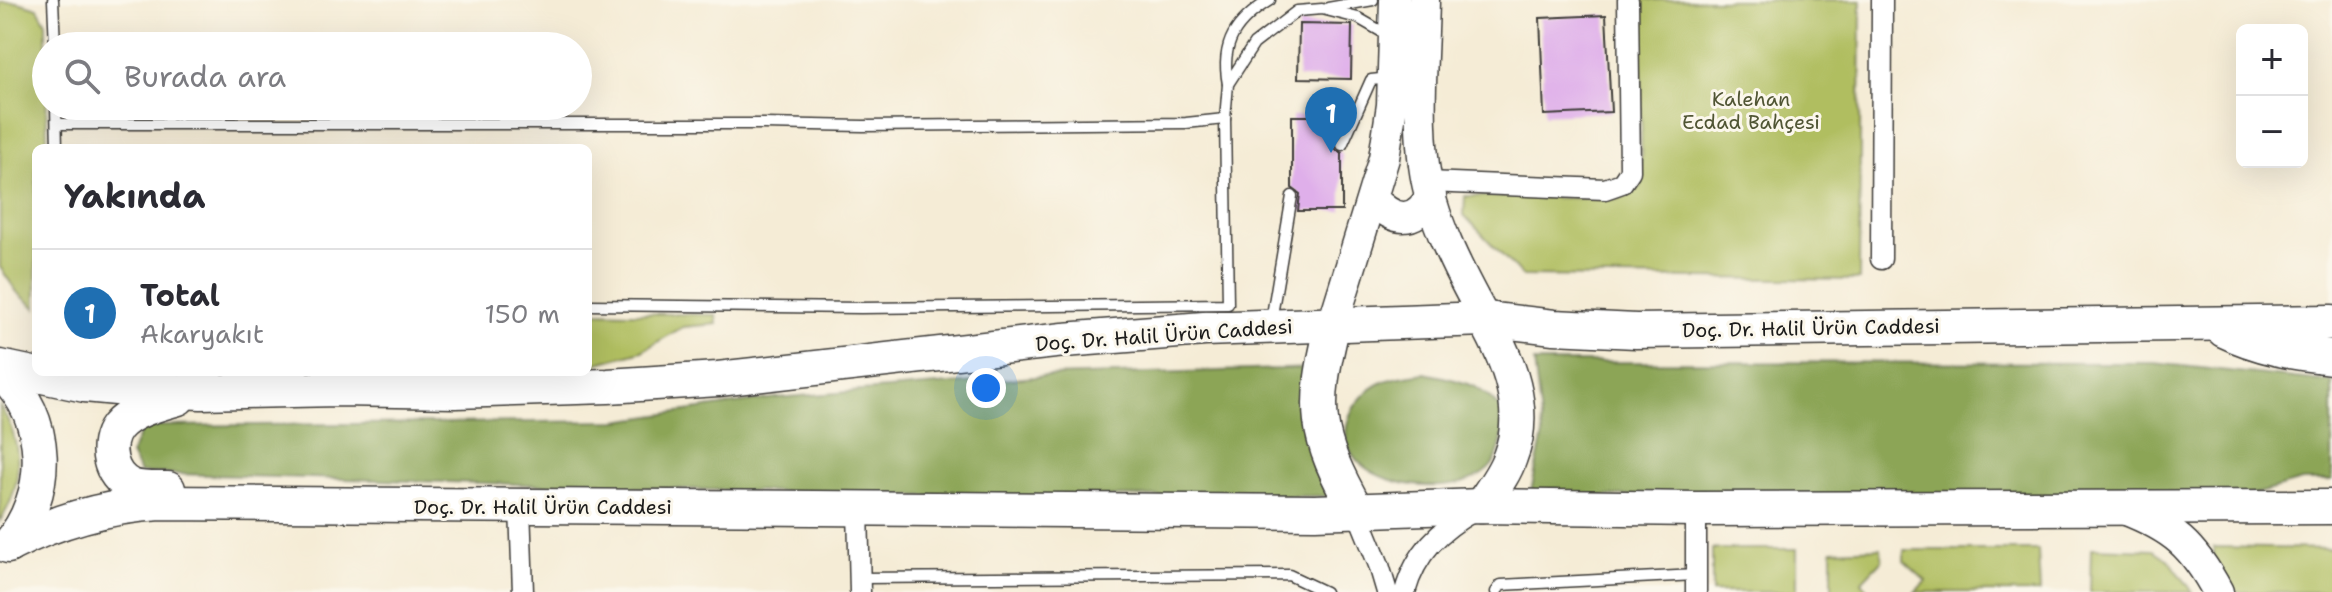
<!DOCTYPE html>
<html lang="tr">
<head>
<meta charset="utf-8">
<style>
  :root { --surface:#fff; --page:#f7f7f7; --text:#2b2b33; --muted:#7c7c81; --line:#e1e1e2; --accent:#1f6fb2 }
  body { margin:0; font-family:"Shantell Sans",sans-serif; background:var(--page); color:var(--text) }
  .controls { position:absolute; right:24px; top:24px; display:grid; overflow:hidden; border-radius:12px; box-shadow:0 8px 32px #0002 }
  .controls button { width:72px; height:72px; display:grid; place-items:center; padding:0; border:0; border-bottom:2px solid var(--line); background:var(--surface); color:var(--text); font:40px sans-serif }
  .you { position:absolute; left:986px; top:388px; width:28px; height:28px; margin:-20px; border:6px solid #fff; border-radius:50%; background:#1a73e8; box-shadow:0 0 0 12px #1a73e833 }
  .badge { display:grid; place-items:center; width:52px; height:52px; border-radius:50%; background:var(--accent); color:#fff; font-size:26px; font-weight:700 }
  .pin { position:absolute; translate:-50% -66px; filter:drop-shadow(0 2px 4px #0008) }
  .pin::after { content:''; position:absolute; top:42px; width:28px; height:24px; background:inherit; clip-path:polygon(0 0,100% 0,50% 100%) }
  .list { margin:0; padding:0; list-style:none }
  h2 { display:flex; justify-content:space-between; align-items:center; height:104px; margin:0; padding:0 32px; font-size:34px }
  h2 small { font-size:26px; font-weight:400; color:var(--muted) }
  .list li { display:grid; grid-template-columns:52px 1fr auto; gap:24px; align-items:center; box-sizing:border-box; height:128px; padding:0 32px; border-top:2px solid var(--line) }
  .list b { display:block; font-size:30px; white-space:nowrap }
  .list p { margin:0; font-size:26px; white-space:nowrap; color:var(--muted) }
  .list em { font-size:26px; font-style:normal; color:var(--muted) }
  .icon { flex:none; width:44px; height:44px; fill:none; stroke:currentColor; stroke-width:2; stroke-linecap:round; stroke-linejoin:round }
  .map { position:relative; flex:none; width:2332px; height:592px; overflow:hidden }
  .search { position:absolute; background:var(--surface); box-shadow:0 8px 32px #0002; left:32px; top:32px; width:560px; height:88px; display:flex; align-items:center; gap:20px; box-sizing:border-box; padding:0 28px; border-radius:44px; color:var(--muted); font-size:30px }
  .panel { position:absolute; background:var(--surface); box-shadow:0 8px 32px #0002; left:32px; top:144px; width:560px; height:232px; border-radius:12px }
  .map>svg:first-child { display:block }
</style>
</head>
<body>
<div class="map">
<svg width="2332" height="592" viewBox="0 0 2332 592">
  <rect width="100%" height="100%" fill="#fbf7ec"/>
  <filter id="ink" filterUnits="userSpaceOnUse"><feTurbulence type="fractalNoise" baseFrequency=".0125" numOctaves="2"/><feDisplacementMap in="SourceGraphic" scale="16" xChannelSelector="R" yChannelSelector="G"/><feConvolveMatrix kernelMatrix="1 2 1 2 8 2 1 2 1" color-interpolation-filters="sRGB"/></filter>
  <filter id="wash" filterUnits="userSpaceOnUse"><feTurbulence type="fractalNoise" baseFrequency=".006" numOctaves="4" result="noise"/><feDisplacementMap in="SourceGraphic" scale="32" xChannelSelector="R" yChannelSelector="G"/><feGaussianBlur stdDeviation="1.8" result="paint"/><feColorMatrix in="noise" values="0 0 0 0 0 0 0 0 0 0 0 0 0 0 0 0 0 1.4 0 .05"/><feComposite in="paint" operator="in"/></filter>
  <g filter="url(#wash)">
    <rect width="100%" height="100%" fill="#f5ecd6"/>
    <g fill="#b0be61" stroke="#666d3e" stroke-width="2">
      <path d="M1642 0H1861L1859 280 1522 276 1464 215 1465 196 1619 199 1641 187Z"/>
      <path d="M0 2H18L38 8 46 23 47 148H36V308L17 292 0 267Z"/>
      <path d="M588 312 716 315 717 324 683 327 642 351 588 366Z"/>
      <path d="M0 406C23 442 24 485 0 521Z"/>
      <path d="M2213 547 2332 549V584L2328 592H2234L2213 556Z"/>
      <path d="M1881 548 1882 560 1861 582 1870 592H1832V550Z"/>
      <path d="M2091 548 2154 550 2169 560 2193 592H2090Z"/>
      <rect x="1712" y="549" width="85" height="43"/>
      <path d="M1904 550H2038L2040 592H1915L1926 581 1904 561Z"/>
    </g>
    <g fill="#8ca557" stroke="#54603a" stroke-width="2">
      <path d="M1534 362 2154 363 2332 382V481H2302L2244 497 1530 496 1543 435Z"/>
      <path d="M1318 368 1303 434 1339 496 959 497 140 473 131 454 140 432 160 426 617 421 775 398 1048 376Z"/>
      <path d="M1425 373C1465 382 1482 383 1507 417 1504 428 1500 456 1493 464 1467 497 1391 490 1362 465 1330 438 1351 397 1383 382 1395 376 1412 375 1425 373Z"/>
    </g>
    <g id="blocks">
      <g fill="#dfafea">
        <path d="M1606 15 1611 112 1544 115 1540 18Z"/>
        <path d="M1299 24 1352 25 1351 79 1298 78Z"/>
        <path d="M1292 116H1342V126L1334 145 1336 150 1342 153V211H1298L1300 194 1292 188Z"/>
      </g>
    </g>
  </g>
  <g filter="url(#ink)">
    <use href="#blocks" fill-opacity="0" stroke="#3d3b38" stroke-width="2"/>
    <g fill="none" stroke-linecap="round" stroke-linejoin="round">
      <g stroke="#3d3b38" stroke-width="13">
        <g id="lane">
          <path d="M53 0 55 46"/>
          <path d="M1328 8 1373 0"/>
          <path d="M1228 84C1220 43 1236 21 1270 0"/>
          <path d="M56 106 57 148"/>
          <path d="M57 124H764L863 126 1186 123 1225 119"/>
          <path d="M1342 145 1371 80 1390 78"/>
          <path d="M588 305 861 308 1228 304 1225 119 1228 84 1254 44 1297 11 1322 9 1358 18 1391 37"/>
          <path d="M1271 321 1292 196"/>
          <path d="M860 578 1289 575 1325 592"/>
          <path d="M1496 592 1501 585 1696 575"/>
        </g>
      </g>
      <g stroke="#3d3b38" stroke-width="23">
        <g id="street">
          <path d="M1427 182 1605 189 1622 183 1630 171 1628 0"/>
          <path d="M1881 259 1882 0"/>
          <path d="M520 507 523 592"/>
          <path d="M858 509 860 592"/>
          <path d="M1696 509V592"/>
          <path d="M1357 511 1379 565 1387 592"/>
          <path d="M1405 592C1416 552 1440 530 1475 510"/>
        </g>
      </g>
      <g stroke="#3d3b38" stroke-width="33">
        <g id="secondary">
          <path d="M1424 0C1423 55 1417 111 1424 165 1431 219 1459 272 1485 319"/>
          <path d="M1373 199C1394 222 1414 225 1431 196"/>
          <path d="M1333 324 1384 158 1392 105 1395 0"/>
          <path d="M2124 509C2173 528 2193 545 2218 592"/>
        </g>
      </g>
      <g stroke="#3d3b38" stroke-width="37">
        <g id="primary">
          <path d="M1333 324C1312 409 1314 435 1357 511"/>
          <path d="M2224 330C2259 347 2294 353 2332 357"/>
          <path d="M0 367 85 385 127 389 201 392 339 389 455 391 608 386 718 379 1064 340 1204 329 1485 319 1554 327 1636 331 2332 322"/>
          <path d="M0 371C51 418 52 494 8 546"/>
          <path d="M168 489C156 489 142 490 131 486 109 476 103 445 117 427 131 410 158 404 178 398"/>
          <path d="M1481 506C1491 491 1504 475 1510 457 1529 409 1508 360 1485 319"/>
          <path d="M9 545C58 520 106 506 161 503L1315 512 1481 506 1696 509 2332 507"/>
        </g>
      </g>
      <use href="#lane" stroke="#fff" stroke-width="10"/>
      <use href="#street" stroke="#fff" stroke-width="20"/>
      <use href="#secondary" stroke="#fff" stroke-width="30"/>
      <use href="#primary" stroke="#fff" stroke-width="34"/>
    </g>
  </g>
  <g text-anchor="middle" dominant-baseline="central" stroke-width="6" stroke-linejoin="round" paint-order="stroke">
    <g font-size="20" fill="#505534" stroke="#fbf7ec">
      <text x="1751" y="99">Kalehan<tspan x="1751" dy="23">Ecdad Bahçesi</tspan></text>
    </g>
    <g font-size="20" fill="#1c1c1c" stroke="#fbf7ec">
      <text transform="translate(1811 328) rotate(-1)">Doç. Dr. Halil Ürün Caddesi</text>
      <text transform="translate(1164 335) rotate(-4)">Doç. Dr. Halil Ürün Caddesi</text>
      <text x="543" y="507">Doç. Dr. Halil Ürün Caddesi</text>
    </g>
  </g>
</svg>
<div class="controls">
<button>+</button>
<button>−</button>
</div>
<div class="you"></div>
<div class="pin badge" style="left:1331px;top:153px">1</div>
<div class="search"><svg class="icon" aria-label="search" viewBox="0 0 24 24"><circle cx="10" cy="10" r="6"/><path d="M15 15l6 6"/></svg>Burada ara</div>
<section class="panel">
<h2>Yakında<small></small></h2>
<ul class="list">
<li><span class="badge">1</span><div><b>Total</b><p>Akaryakıt</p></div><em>150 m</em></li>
</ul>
</section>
</div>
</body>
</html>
